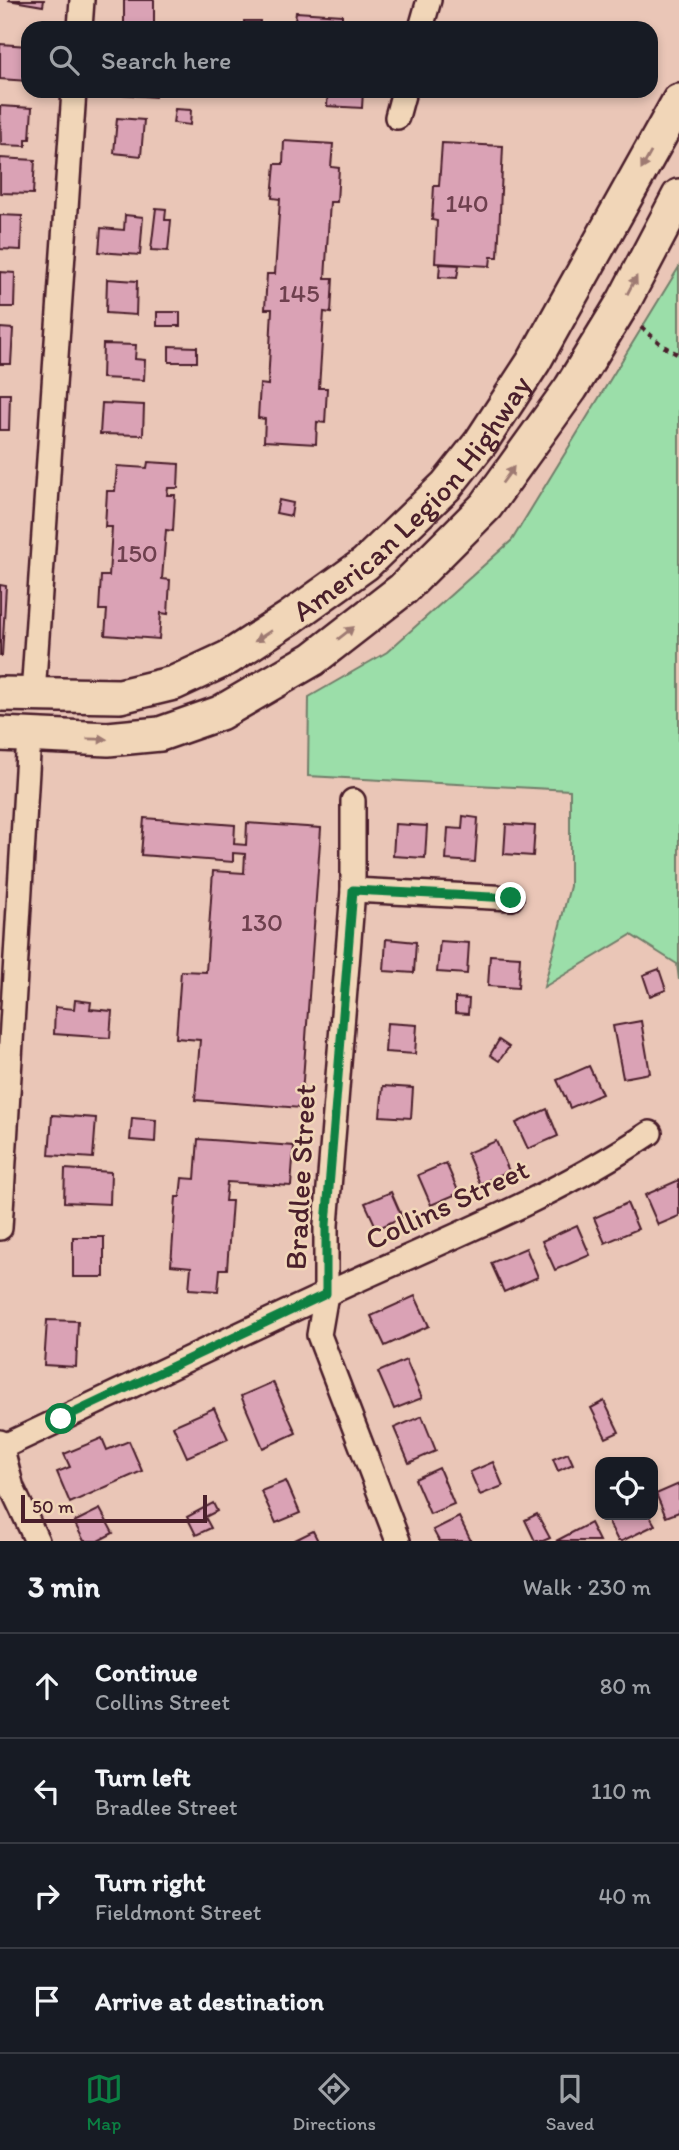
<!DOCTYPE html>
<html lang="en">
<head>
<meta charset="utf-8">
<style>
  :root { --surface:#171b24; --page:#20242c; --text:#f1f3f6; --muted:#9ea1a6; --line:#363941; --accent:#0b8043 }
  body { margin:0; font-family:Itim,sans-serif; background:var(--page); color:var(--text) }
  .controls { position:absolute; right:21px; bottom:21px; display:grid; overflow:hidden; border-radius:14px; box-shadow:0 4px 10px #0003 }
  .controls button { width:63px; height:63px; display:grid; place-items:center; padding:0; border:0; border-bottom:2px solid var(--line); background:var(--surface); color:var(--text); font:35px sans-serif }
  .scale { position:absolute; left:21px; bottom:18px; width:186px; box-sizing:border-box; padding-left:7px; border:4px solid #4a1f2b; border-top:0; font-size:19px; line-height:24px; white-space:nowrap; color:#4a1f2b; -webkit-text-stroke:5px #f1d6b8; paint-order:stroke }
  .stop { position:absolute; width:21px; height:21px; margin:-16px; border:5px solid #0b8043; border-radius:50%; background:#fff }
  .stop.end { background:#0b8043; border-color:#fff; box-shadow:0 2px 7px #0008 }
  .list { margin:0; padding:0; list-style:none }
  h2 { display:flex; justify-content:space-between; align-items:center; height:91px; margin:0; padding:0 28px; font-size:30px }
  h2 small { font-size:23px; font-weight:400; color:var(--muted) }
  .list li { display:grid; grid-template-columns:46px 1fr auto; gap:21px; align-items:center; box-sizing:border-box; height:105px; padding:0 28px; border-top:2px solid var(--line) }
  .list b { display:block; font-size:26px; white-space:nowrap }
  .list p { margin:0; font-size:23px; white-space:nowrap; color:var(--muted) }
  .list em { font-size:23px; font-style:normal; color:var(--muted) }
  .icon { flex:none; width:38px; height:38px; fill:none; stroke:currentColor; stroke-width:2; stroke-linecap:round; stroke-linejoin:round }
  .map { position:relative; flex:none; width:679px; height:1541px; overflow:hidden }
  .search { position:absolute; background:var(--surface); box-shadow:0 4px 10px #0003; left:21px; right:21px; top:21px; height:77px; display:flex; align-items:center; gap:18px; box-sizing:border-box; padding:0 24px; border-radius:21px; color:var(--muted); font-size:26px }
  .sheet { height:511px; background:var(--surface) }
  nav { display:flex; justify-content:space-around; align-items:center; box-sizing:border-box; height:98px; border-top:2px solid var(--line); background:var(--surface); font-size:19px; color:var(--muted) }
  nav a { display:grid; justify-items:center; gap:4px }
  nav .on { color:var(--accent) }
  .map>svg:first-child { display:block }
</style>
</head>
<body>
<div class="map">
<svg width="679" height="1541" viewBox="0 0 679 1541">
  <rect width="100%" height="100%" fill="#eac6b7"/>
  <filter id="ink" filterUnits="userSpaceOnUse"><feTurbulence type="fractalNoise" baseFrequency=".0143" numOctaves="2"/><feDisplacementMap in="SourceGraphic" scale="14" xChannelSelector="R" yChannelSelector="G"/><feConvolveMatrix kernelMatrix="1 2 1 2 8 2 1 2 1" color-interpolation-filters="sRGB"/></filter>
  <g filter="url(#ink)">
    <path fill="#9bdea9" stroke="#727e6a" stroke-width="2" d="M679 267V980L677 964 631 935 544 987 570 886V790L308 776 309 697 387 652 512 540Z"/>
    <g fill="#daa2b5" stroke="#4a1f2b" stroke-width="2">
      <path d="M8 0H44L43 6Z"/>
      <rect x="124" y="0" width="30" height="28"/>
      <path d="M296 12 342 15V28H289L290 21H295Z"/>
      <rect x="244" y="21" width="16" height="7"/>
      <path d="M0 44 28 46V81L0 79Z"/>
      <path d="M121 91H156L155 97 121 94Z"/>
      <path d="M328 91H363L362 108 327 106Z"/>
      <path d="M0 106 32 108 30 139H26V146L1 145Z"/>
      <path d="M175 109 191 110 190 125 173 123Z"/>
      <path d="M117 118 144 120 141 156 114 153Z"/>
      <path d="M284 141 333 144 331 167 339 168 337 202H330L325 278H333L331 313 324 312 319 388H327L325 423 317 422 316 444 264 441 265 419 258 418 260 384 268 385 272 309H265L267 274H275L280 199 272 198 275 164H283Z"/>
      <path d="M442 143 503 146 498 257H491L490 266 435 263 437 221 432 220 434 186H439Z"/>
      <path d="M0 158 35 160 33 194 0 193Z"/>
      <path d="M156 208 166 209 165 220H171L168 251 151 250Z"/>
      <path d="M0 215 22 216 21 250 0 249Z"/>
      <path d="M125 215 143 217 140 255 99 252 101 228 124 230Z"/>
      <path d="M440 264 459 265 457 278 439 277Z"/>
      <path d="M0 272 15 273 14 307H0Z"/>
      <path d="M107 279 137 281 136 315 106 313Z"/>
      <rect x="157" y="312" width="23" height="14"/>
      <path d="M0 328 13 329 11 364H0Z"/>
      <path d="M103 344 136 345 135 359 145 360 144 380 102 378Z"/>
      <path d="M169 346 197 347V362H169Z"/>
      <path d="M0 394H10L9 430H0Z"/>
      <path d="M102 403 144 405 143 435 100 434Z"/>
      <path d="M148 462 179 464 178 488H168L167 495H175L173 531 166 530 162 579 170 580 168 614 161 613 159 639 105 635 107 610H99L101 576H109L112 527H105L107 491H115L117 466 147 468Z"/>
      <path d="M279 500 293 503 291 516 276 513Z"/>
      <path d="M0 585 6 586 2 656H0Z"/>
      <path d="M463 816 478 818 475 862 446 860 448 828 462 829Z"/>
      <path d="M144 818 235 825 234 844 246 845 247 823 321 828 301 1108 195 1100 200 1040 176 1038 181 971 206 972 213 871 244 873 245 854 233 853V862L141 855Z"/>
      <path d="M395 824 427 826 425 858 393 856Z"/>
      <path d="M506 824 535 826 533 856 504 854Z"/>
      <path d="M386 939 416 942 414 973 384 971Z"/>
      <path d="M440 941 469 943 467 974 437 972Z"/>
      <path d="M490 955 520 957 518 988 488 986Z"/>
      <path d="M659 969 666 990 650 996 643 975Z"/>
      <path d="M455 998 469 999 468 1014 455 1013Z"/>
      <path d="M75 1000 91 1002 90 1009 112 1011 110 1038 54 1034 55 1007 74 1009Z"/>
      <path d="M641 1021 650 1073 623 1078 613 1026Z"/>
      <path d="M387 1023 417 1025 415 1054 385 1052Z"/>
      <path d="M499 1040 509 1047 499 1061 490 1055Z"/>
      <path d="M589 1066 602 1094 570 1108 557 1080Z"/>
      <path d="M383 1086 413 1088 411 1118 380 1116Z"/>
      <path d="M547 1109 558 1136 528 1149 516 1123Z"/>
      <path d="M52 1115 96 1118 93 1158 49 1155Z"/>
      <path d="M132 1118 156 1120 155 1142 130 1140Z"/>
      <path d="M198 1139 294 1146 291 1186 227 1182 225 1201H232L227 1269H220L218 1291 189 1289 191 1267 171 1265 176 1197H180L182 1178 195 1179Z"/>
      <path d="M496 1141 509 1171 480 1184 467 1153Z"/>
      <path d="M446 1163 459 1193 431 1205 418 1175Z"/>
      <path d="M65 1169 111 1172 110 1204 64 1202Z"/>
      <path d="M679 1180V1216L658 1225 645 1195Z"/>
      <path d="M391 1192 402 1217 377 1229 365 1203Z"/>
      <path d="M627 1203 638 1229 605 1243 594 1218Z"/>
      <path d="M577 1225 590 1255 555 1270 542 1241Z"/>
      <rect x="73" y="1237" width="31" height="40"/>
      <path d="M526 1248 538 1277 504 1292 491 1263Z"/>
      <path d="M415 1296 429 1326 385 1346 371 1316Z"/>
      <path d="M47 1320 78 1321 76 1367 44 1365Z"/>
      <path d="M406 1360 422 1398 394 1409 378 1372Z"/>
      <path d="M273 1382 296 1433 263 1448 241 1396Z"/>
      <path d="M604 1401 619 1432 606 1438 591 1408Z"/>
      <path d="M214 1408 228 1439 187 1457 173 1426Z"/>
      <path d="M422 1416 436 1451 409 1463 394 1428Z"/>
      <path d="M102 1438 107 1450 129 1441 142 1471 70 1503 57 1472 70 1467 64 1454Z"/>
      <path d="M568 1453 573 1464 558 1471 553 1459Z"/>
      <path d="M493 1462 503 1486 480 1495 470 1472Z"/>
      <path d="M439 1468 454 1504 430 1514 415 1479Z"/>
      <path d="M286 1481 300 1513 276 1523 261 1491Z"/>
      <path d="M679 1484V1512L666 1517 656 1494Z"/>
      <path d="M213 1503 217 1511 205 1517 211 1528 196 1535 187 1517Z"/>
      <path d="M100 1509 113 1533 98 1541H84L74 1522Z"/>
      <path d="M537 1514 550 1538 543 1541H535L525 1520Z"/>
      <path d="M616 1515H649L655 1525 622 1541H618L607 1519Z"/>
      <path d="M459 1517 471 1541H439L433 1530Z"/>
      <path d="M590 1523 599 1541H556Z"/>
      <path d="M313 1531 318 1541H293Z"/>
    </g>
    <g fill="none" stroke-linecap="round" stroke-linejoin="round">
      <g stroke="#4a1f2b" stroke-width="28">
        <g id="street">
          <path d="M80 28 82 0"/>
          <path d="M421 28 429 0"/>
          <path d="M397 117 404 91"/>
          <path d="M33 695 74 91"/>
          <path d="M353 801V890L326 1225V1294L319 1335 398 1541"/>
          <path d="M353 890 511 898"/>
          <path d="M0 1228 29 737"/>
          <path d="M0 1442 12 1488 37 1541"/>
          <path d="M0 1448C115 1394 230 1338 346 1285 449 1238 556 1196 650 1133"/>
        </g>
      </g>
      <g stroke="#4a1f2b" stroke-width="38">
        <g id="secondary">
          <path id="s1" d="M0 694 120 696 174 683 228 658 291 617 365 564 446 486 481 442 534 361 679 101"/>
          <path d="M0 734 108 739 160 734 220 713 313 659 403 589 486 506 571 388 624 301 679 196"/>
        </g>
      </g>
      <path stroke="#4a1f2b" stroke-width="4.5" stroke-dasharray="5 5" stroke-linecap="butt" d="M641 327 663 346 679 355"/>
      <use href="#street" stroke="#f1d6b8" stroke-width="23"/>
      <use href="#secondary" stroke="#f1d6b8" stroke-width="33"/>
    </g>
    <defs><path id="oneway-solid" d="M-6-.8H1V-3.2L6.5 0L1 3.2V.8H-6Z" transform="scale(1.75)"/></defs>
    <g fill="#9e7a72">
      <use href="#oneway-solid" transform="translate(646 161) rotate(119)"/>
      <use href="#oneway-solid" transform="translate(632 285) rotate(-62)"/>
      <use href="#oneway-solid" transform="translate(508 475) rotate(-54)"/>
      <use href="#oneway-solid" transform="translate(346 633) rotate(-38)"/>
      <use href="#oneway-solid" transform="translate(263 636) rotate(147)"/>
      <use href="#oneway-solid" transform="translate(97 739) rotate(1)"/>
    </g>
  </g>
  <g fill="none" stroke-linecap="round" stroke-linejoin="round" filter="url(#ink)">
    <path stroke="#0b8043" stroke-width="9" d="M61 1419 326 1294V1225L353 890 511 898"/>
  </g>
  <g text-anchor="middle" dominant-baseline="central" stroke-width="5" stroke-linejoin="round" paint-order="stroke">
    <g font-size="26" fill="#6e404e">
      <text x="467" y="203">140</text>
      <text x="299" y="293">145</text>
      <text x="137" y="553">150</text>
      <text x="262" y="922">130</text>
    </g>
    <g font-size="30" fill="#4a1f2b" stroke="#f1d6b8">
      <text stroke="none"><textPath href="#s1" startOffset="481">American Legion Highway</textPath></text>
      <text transform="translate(300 1177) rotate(-87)">Bradlee Street</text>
      <text transform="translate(447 1204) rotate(-25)">Collins Street</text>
    </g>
  </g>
</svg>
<div class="controls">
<button><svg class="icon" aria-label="locate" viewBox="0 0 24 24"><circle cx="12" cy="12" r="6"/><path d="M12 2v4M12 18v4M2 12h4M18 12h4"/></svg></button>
</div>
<div class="scale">50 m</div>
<div class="stop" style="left:61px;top:1419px"></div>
<div class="stop end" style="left:511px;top:898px"></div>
<div class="search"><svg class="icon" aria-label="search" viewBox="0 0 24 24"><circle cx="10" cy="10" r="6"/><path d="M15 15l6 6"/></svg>Search here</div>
</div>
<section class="sheet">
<h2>3 min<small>Walk · 230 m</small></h2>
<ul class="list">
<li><svg class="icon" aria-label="ahead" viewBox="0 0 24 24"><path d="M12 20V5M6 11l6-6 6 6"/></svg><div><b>Continue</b><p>Collins Street</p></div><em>80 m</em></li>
<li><svg class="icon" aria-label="left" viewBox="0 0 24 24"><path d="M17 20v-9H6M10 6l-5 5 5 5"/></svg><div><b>Turn left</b><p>Bradlee Street</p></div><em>110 m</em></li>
<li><svg class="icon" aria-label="right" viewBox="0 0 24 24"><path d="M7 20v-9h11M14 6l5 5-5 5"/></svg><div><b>Turn right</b><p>Fieldmont Street</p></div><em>40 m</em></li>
<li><svg class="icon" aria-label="arrive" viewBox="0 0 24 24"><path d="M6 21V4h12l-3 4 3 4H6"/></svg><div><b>Arrive at destination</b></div></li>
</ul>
</section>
<nav>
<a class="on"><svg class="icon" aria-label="map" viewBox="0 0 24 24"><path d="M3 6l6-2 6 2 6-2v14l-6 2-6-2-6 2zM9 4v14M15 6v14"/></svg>Map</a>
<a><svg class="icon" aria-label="directions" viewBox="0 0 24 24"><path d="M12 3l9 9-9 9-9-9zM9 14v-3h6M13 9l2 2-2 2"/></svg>Directions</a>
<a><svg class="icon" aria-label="saved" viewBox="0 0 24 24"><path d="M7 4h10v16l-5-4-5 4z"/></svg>Saved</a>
</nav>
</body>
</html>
